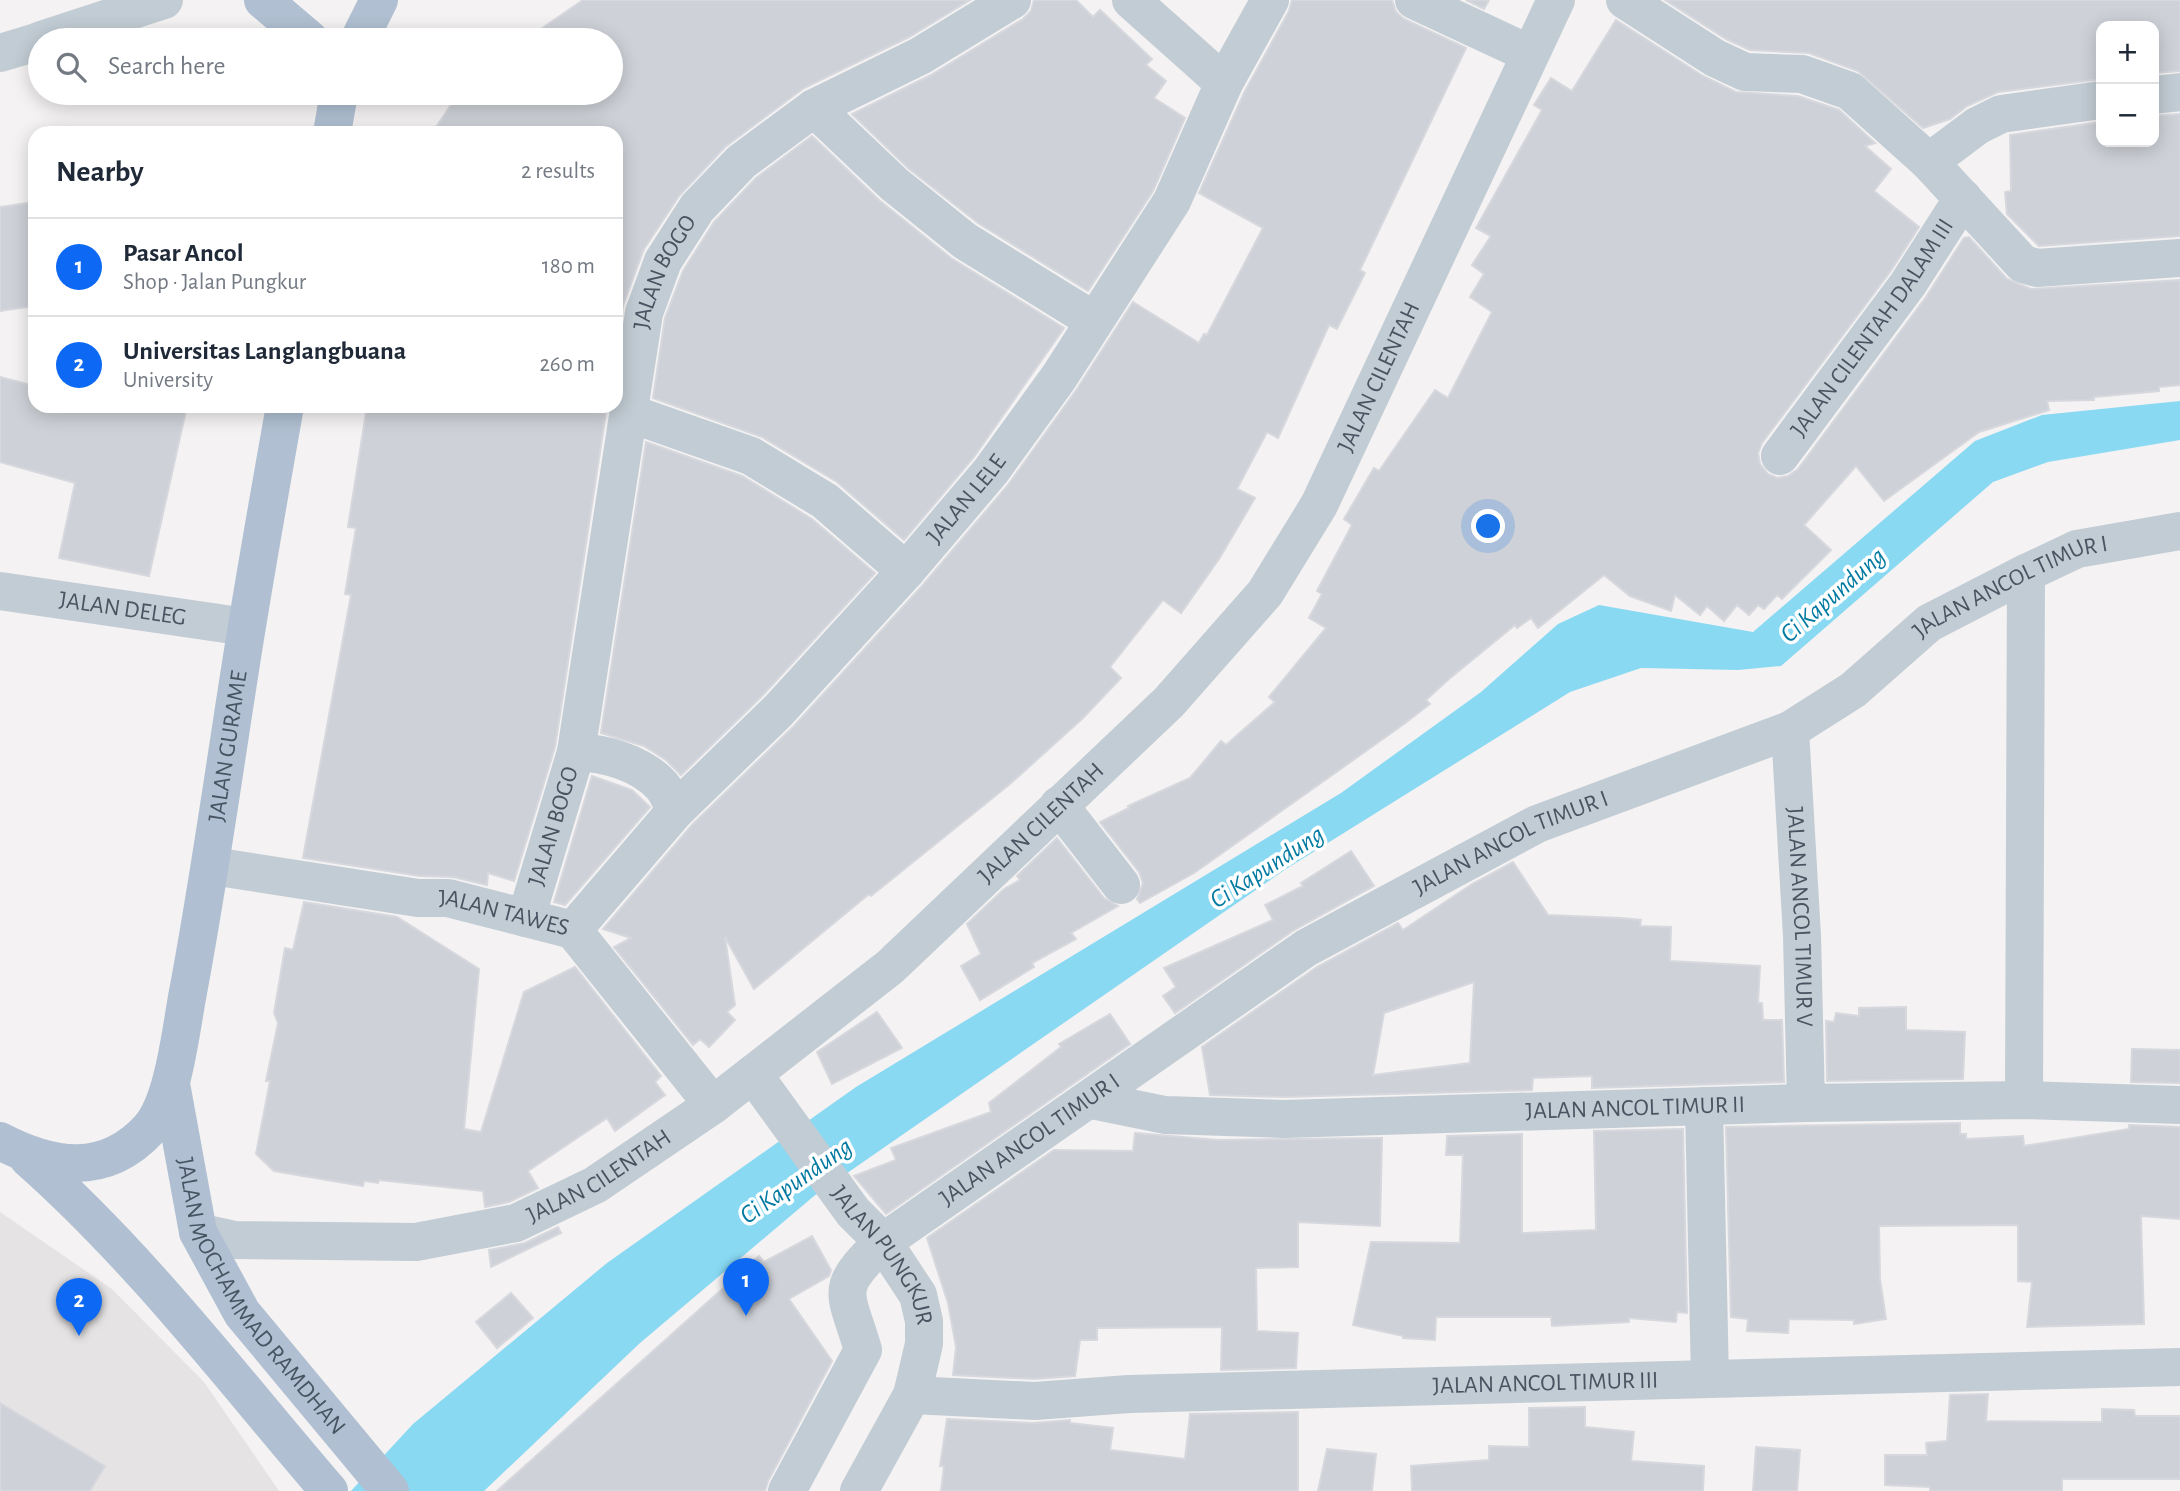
<!DOCTYPE html>
<html lang="en">
<head>
<meta charset="utf-8">
<style>
  :root { --surface:#fff; --page:#f6f6f7; --text:#1f2937; --muted:#747a83; --line:#e0e1e3; --accent:#0d69f4 }
  body { margin:0; font-family:"Alegreya Sans",sans-serif; background:var(--page); color:var(--text) }
  .controls { position:absolute; right:21px; top:21px; display:grid; overflow:hidden; border-radius:14px; box-shadow:0 4px 18px #0003 }
  .controls button { width:63px; height:63px; display:grid; place-items:center; padding:0; border:0; border-bottom:2px solid var(--line); background:var(--surface); color:var(--text); font:35px sans-serif }
  .you { position:absolute; left:1489px; top:527px; width:24px; height:24px; margin:-18px; border:5px solid #fff; border-radius:50%; background:#1a73e8; box-shadow:0 0 0 10px #1a73e833 }
  .badge { display:grid; place-items:center; width:46px; height:46px; border-radius:50%; background:var(--accent); color:#fff; font-size:23px; font-weight:700 }
  .pin { position:absolute; translate:-50% -58px; filter:drop-shadow(0 2px 4px #0008) }
  .pin::after { content:''; position:absolute; top:37px; width:24px; height:21px; background:inherit; clip-path:polygon(0 0,100% 0,50% 100%) }
  .list { margin:0; padding:0; list-style:none }
  h2 { display:flex; justify-content:space-between; align-items:center; height:91px; margin:0; padding:0 28px; font-size:30px }
  h2 small { font-size:23px; font-weight:400; color:var(--muted) }
  .list li { display:grid; grid-template-columns:46px 1fr auto; gap:21px; align-items:center; box-sizing:border-box; height:98px; padding:0 28px; border-top:2px solid var(--line) }
  .list b { display:block; font-size:26px; white-space:nowrap }
  .list p { margin:0; font-size:23px; white-space:nowrap; color:var(--muted) }
  .list em { font-size:23px; font-style:normal; color:var(--muted) }
  .icon { flex:none; width:38px; height:38px; fill:none; stroke:currentColor; stroke-width:2; stroke-linecap:round; stroke-linejoin:round }
  .map { position:relative; flex:none; width:2180px; height:1491px; overflow:hidden }
  .search { position:absolute; background:var(--surface); box-shadow:0 4px 18px #0003; left:28px; top:28px; width:595px; height:77px; display:flex; align-items:center; gap:18px; box-sizing:border-box; padding:0 24px; border-radius:38px; color:var(--muted); font-size:26px }
  .panel { position:absolute; background:var(--surface); box-shadow:0 4px 18px #0003; left:28px; top:126px; width:595px; height:287px; border-radius:21px }
  .map>svg:first-child { display:block }
</style>
</head>
<body>
<div class="map">
<svg width="2180" height="1491" viewBox="0 0 2180 1491">
  <rect width="100%" height="100%" fill="#f4f2f2"/>
  <path fill="#e5e3e4" d="M0 1212 112 1289 204 1382 279 1491H0Z"/>
  <path fill="#89d9f3" d="M2180 401V440L2048 462 1993 482 1781 666 1738 670 1641 668 1570 692 1286 869 814 1196 640 1343 484 1491H351L413 1424 607 1263 856 1087 1341 793 1481 692 1558 624 1599 605 1753 632 1975 441 2042 415Z"/>
  <g fill="#ced1d7" stroke="#d6d8de" stroke-width="2" fill-rule="evenodd">
    <path d="M583 0H970L909 37 804 88 725 147 679 196 644 249 623 305 620 325 616 323V133H432L459 93H611V40H525Z"/>
    <path d="M1034 0H1076L1093 17 1100 10 1152 59 1146 65 1166 81 1154 98 1185 118 1153 191 1088 291 978 223 908 168 852 114 931 75 1023 19 1031 11Z"/>
    <path d="M1292 0H1392L1396 12 1404 19 1466 48 1360 270 1365 273 1337 329 1329 325 1278 438 1267 432 1237 489 1255 498 1219 559 1181 613 1163 600 1110 667 1121 678 1082 719 1010 784 871 896 869 894 754 989 725 937 735 1005 727 1012 735 1020 709 1047 700 1039 693 1045 614 947 631 938 603 929 692 825 794 726 922 586 1008 485 1077 389 1133 302 1199 343 1204 334 1207 335 1263 228 1199 193 1244 93 1289 11Z"/>
    <path d="M1466 0H1489L1484 9Z"/>
    <path d="M1665 0H2180V71L2154 73V26H2101V79L1998 92 1967 106 1950 119 1923 128 1858 71 1809 53 1750 50 1726 39Z"/>
    <path d="M1616 20 1703 76 1736 92 1798 96 1839 110 1875 143 1865 146 1891 169 1874 191 1919 227 1890 272 1762 443 1758 453 1760 464 1768 474 1777 478 1788 476 1798 469 1926 297 1964 238 1969 237 2007 279 2031 289 2180 280V385L2159 387V391L2094 397V400L2047 401 2049 410 1979 432 1884 501 1856 466 1804 525 1831 550 1782 599 1777 595 1764 609 1758 605 1749 615 1737 605 1724 621 1707 606 1700 615 1675 595 1671 611 1630 596 1604 575 1538 628 1531 618 1517 628 1515 625 1449 679 1426 700 1430 704 1404 724 1194 873 1140 903 1137 899 1143 883 1139 872 1100 822 1129 808 1128 806 1190 778 1221 741 1226 745 1275 702 1269 697 1326 628 1309 618 1322 594 1317 591 1352 525 1344 519 1374 468 1379 471 1435 390 1448 398 1492 312 1470 297 1484 274 1472 265 1491 236 1476 228 1542 110 1534 105 1551 78 1572 91Z"/>
    <path d="M2180 114V236L2039 246 2007 214 2005 192 2011 191 2010 135 2101 122V142H2154V116Z"/>
    <path d="M812 136 879 200 951 258 1064 328 974 457 904 540 837 482 762 437 653 398 665 318 683 271 714 222 756 178Z"/>
    <path d="M35 202V306L0 311V207Z"/>
    <path d="M0 377 35 386V406H187L149 576 59 558 75 483 0 462Z"/>
    <path d="M367 406H607L555 747 514 881 488 873 487 885 453 877 420 876 303 858 351 595 345 594 356 528 348 527Z"/>
    <path d="M646 442 742 476 812 519 875 573 762 696 681 775 666 760 644 746 601 733Z"/>
    <path d="M592 776 632 790 650 807 565 905 554 902Z"/>
    <path d="M1057 838 1104 898 1118 906 1071 933 1076 939 1032 963 1034 967 980 1000 961 966 981 954 967 924 1004 889 1020 880 1017 876Z"/>
    <path d="M1351 851 1374 886 1294 930 1175 1013 1163 996 1176 987 1164 968 1273 920 1265 905 1303 886 1301 883Z"/>
    <path d="M1513 862 1548 915 1621 918 1641 920 1640 926 1671 927 1670 961 1760 966 1758 1003H1762L1763 1020H1782L1784 1082 1592 1088V1076L1533 1078 1532 1090 1284 1097 1210 1095 1202 1047 1317 967 1398 923 1403 930 1472 884ZM1474 982 1470 1063 1373 1075 1384 1013Z"/>
    <path d="M304 902 397 917 479 969 464 1129 481 1132 524 992 575 967 661 1076 655 1082 665 1095 615 1131 607 1118 528 1171 538 1188 509 1202 485 1207 483 1191 379 1180 378 1183 364 1181 363 1186 274 1171 256 1154 270 1081H266L278 1023 274 1013 285 948 293 950Z"/>
    <path d="M1906 1007V1030L1965 1032 1963 1079 1827 1081 1826 1021 1834 1022 1836 1013 1859 1016V1008Z"/>
    <path d="M877 1012 902 1048 832 1084 817 1052Z"/>
    <path d="M1110 1014 1130 1044 886 1214 854 1176 896 1160 891 1148 991 1112 989 1103 1061 1047 1059 1044Z"/>
    <path d="M2132 1049 2180 1050V1083L2131 1082Z"/>
    <path d="M1960 1123V1134H1966V1139L2023 1136 2024 1146 2129 1129V1125L2180 1127V1219L2141 1216 2144 1324 2027 1327 2032 1282 2018 1281V1225L1879 1226 1880 1279 1886 1319 1854 1324V1320L1789 1319 1788 1333 1747 1331 1748 1319 1731 1317 1726 1127Z"/>
    <path d="M1683 1129 1687 1313 1677 1312 1676 1322 1629 1318V1322L1552 1326 1551 1317H1436L1435 1340 1403 1338V1336L1353 1325 1371 1242 1460 1243 1463 1155H1446L1447 1136 1522 1134V1233L1596 1230 1594 1131Z"/>
    <path d="M1135 1133 1218 1140 1382 1138 1380 1226 1298 1222V1267L1256 1268 1257 1331 1298 1333 1296 1368 1221 1370 1222 1327 1097 1328V1340H1080L1075 1376 1035 1379 953 1375 956 1347 948 1303 927 1238 1054 1150 1133 1151Z"/>
    <path d="M558 1227 561 1233 491 1267 489 1250 525 1243Z"/>
    <path d="M812 1236 831 1270 829 1276 789 1299 832 1361 768 1481 765 1491H497L759 1256 764 1262Z"/>
    <path d="M511 1293 533 1318 497 1348 476 1322Z"/>
    <path d="M1988 1394 1986 1421 2102 1422V1409L2134 1410 2135 1416H2180V1479H2062V1491H1930V1487L1885 1485V1455H1927L1926 1443 1947 1441 1950 1395Z"/>
    <path d="M0 1403 105 1466 90 1491H0Z"/>
    <path d="M1585 1407V1427L1634 1432 1631 1461 1704 1466 1703 1491H1412L1411 1466 1489 1460V1446L1529 1447V1408Z"/>
    <path d="M1298 1412V1491H941L944 1466H940L947 1419 1034 1423 1070 1420V1423L1113 1428 1110 1450 1185 1459 1190 1414Z"/>
    <path d="M1756 1447 1800 1450 1797 1491H1753Z"/>
    <path d="M1327 1449 1376 1454 1372 1491H1318Z"/>
  </g>
  <g fill="none" stroke-linecap="round" stroke-linejoin="round">
    <g stroke="#c2ccd4" stroke-width="38">
      <path d="M1131 0 1224 83"/>
      <path d="M1414 0 1530 54"/>
      <path d="M1625 0 1715 58 1745 72 1802 74 1850 91 1929 162 2023 264 2037 268 2180 258"/>
      <path d="M41 40 164 0"/>
      <path d="M0 53 40 41"/>
      <path d="M2154 95 2180 92"/>
      <path d="M814 108 894 184 965 241 1093 320"/>
      <path d="M1929 162 1977 126 2001 114 2101 100"/>
      <path d="M629 413 751 456 825 501 906 571"/>
      <path id="s1" d="M1780 456 1908 284 1963 198"/>
      <path id="s2" d="M0 591 246 627"/>
      <path id="s3" d="M1790 730 1802 936 1806 1103"/>
      <path d="M576 752C605 753 641 763 662 786 668 793 671 803 676 810"/>
      <path d="M1059 805 1121 885"/>
      <path id="s4" d="M212 866 418 898H448L573 930 713 1105"/>
      <path id="s5" d="M526 918 576 752 644 313 663 261 697 208 741 162 814 108 920 56 1012 0"/>
      <path id="s6" d="M573 930 676 810 778 711 906 571 991 471 1059 377 1172 201 1224 83 1270 0"/>
      <path id="s7" d="M753 1074 853 1212 883 1242 918 1295 924 1321V1344L912 1395 859 1491"/>
      <path id="s8" d="M1091 1100 1165 1115 1284 1119 1806 1103 2024 1100 2180 1105"/>
      <path d="M2024 1100 2026 573"/>
      <path d="M1704 1106 1710 1379"/>
      <path id="s9" d="M198 1232 235 1240 416 1242 516 1223 595 1185 713 1105 890 967 1169 702 1265 593 1319 505 1556 0"/>
      <path id="s10" d="M912 1395 1035 1401 1129 1394 2180 1367"/>
      <path id="s11" d="M787 1491 863 1350C845 1289 833 1290 883 1242L1306 948 1537 824 1790 730 1853 690 1929 623 2026 573 2077 549 2180 531"/>
    </g>
    <g stroke="#b0c0d2" stroke-width="38">
      <path d="M263 0 310 40"/>
      <path d="M359 40 379 0"/>
      <path d="M332 133 339 93"/>
      <path id="s12" d="M171 1084 198 1232 242 1313 390 1491"/>
      <path id="s13" d="M0 1141C52 1168 105 1177 149 1129 174 1102 181 1028 188 992 211 870 227 748 247 626 259 552 272 479 285 406"/>
      <path d="M28 1158C141 1258 231 1377 329 1491"/>
    </g>
  </g>
  <g text-anchor="middle" dominant-baseline="central" stroke-width="7" stroke-linejoin="round" paint-order="stroke">
    <g font-size="24" fill="#485461" stroke="#fff">
      <text stroke="none"><textPath href="#s5" startOffset="663">JALAN BOGO</textPath></text>
      <text stroke="none"><textPath href="#s1" startOffset="158">JALAN CILENTAH DALAM III</textPath></text>
      <text stroke="none"><textPath href="#s9" startOffset="1550">JALAN CILENTAH</textPath></text>
      <text stroke="none"><textPath href="#s6" startOffset="584">JALAN LELE</textPath></text>
      <text stroke="none"><textPath href="#s11" startOffset="1596">JALAN ANCOL TIMUR I</textPath></text>
      <text stroke="none"><textPath href="#s2" startOffset="124">JALAN DELEG</textPath></text>
      <text stroke="none"><textPath href="#s13" startOffset="556">JALAN GURAME</textPath></text>
      <text stroke="none"><textPath href="#s9" startOffset="984">JALAN CILENTAH</textPath></text>
      <text stroke="none"><textPath href="#s5" startOffset="96">JALAN BOGO</textPath></text>
      <text stroke="none"><textPath href="#s11" startOffset="1029">JALAN ANCOL TIMUR I</textPath></text>
      <text stroke="none"><textPath href="#s3" startOffset="187">JALAN ANCOL TIMUR V</textPath></text>
      <text stroke="none"><textPath href="#s4" startOffset="296">JALAN TAWES</textPath></text>
      <text stroke="none"><textPath href="#s8" startOffset="546">JALAN ANCOL TIMUR II</textPath></text>
      <text stroke="none"><textPath href="#s11" startOffset="462">JALAN ANCOL TIMUR I</textPath></text>
      <text stroke="none"><textPath href="#s9" startOffset="416">JALAN CILENTAH</textPath></text>
      <text stroke="none"><textPath href="#s7" startOffset="224">JALAN PUNGKUR</textPath></text>
      <text stroke="none"><textPath href="#s12" startOffset="236">JALAN MOCHAMMAD RAMDHAN</textPath></text>
      <text stroke="none"><textPath href="#s10" startOffset="634">JALAN ANCOL TIMUR III</textPath></text>
    </g>
    <g font-size="26" font-style="italic" fill="#037aa2" stroke="#fff">
      <text transform="translate(1833 595) rotate(-41)">Ci Kapundung</text>
      <text transform="translate(1267 867) rotate(-33)">Ci Kapundung</text>
      <text transform="translate(796 1181) rotate(-35)">Ci Kapundung</text>
    </g>
  </g>
</svg>
<div class="controls">
<button>+</button>
<button>−</button>
</div>
<div class="you"></div>
<div class="pin badge" style="left:746px;top:1316px">1</div>
<div class="pin badge" style="left:79px;top:1336px">2</div>
<div class="search"><svg class="icon" aria-label="search" viewBox="0 0 24 24"><circle cx="10" cy="10" r="6"/><path d="M15 15l6 6"/></svg>Search here</div>
<section class="panel">
<h2>Nearby<small>2 results</small></h2>
<ul class="list">
<li><span class="badge">1</span><div><b>Pasar Ancol</b><p>Shop · Jalan Pungkur</p></div><em>180 m</em></li>
<li><span class="badge">2</span><div><b>Universitas Langlangbuana</b><p>University</p></div><em>260 m</em></li>
</ul>
</section>
</div>
</body>
</html>
